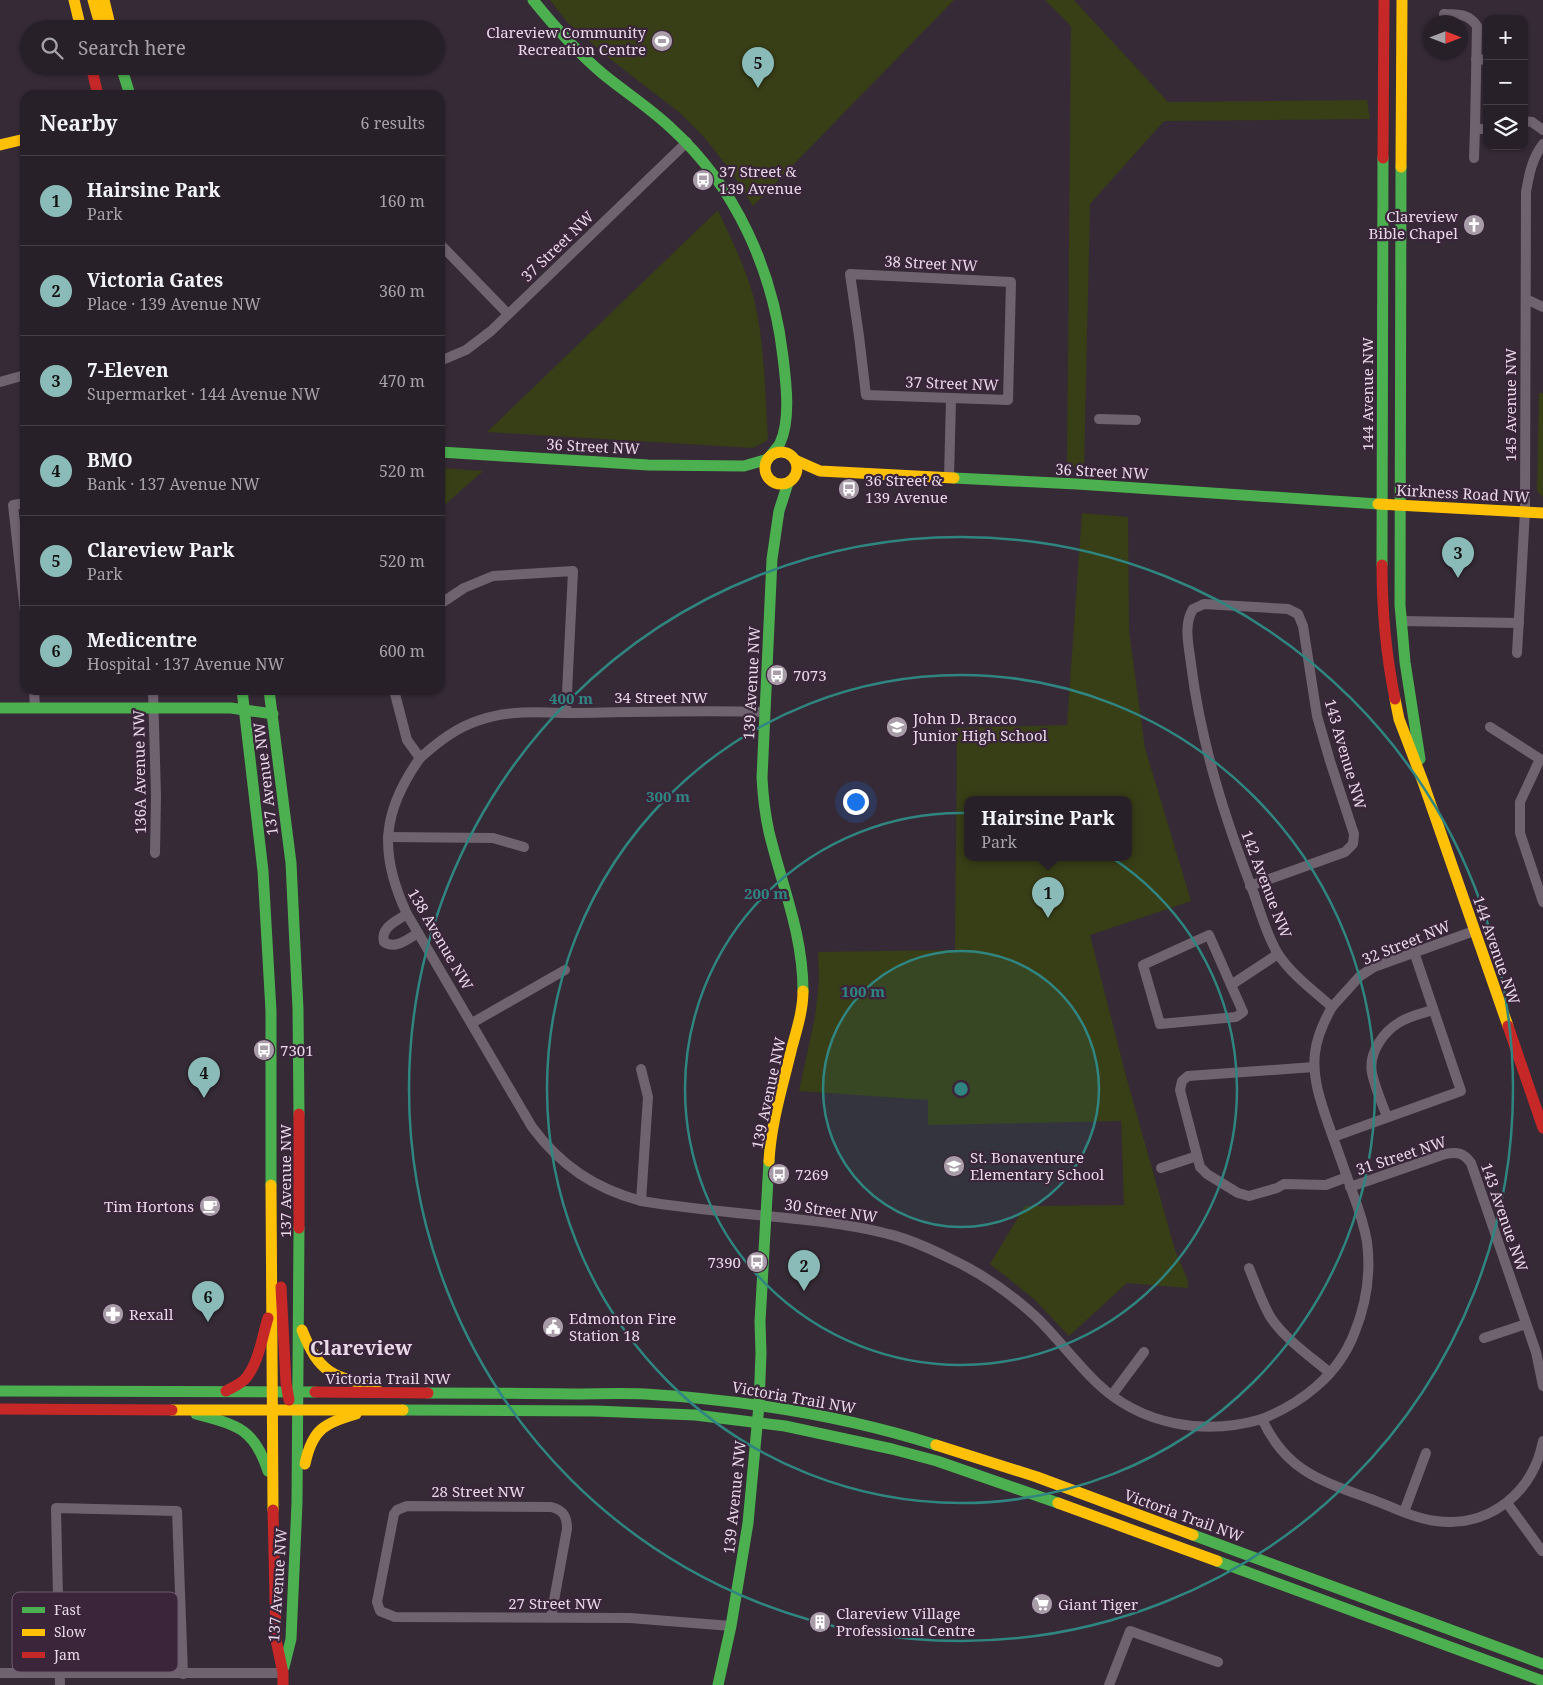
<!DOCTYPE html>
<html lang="en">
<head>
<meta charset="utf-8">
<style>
  :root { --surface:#282028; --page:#302830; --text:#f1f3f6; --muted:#a5a3a8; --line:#443e45; --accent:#8bbbb9 }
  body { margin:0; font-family:"Noto Serif",serif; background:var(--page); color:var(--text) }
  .controls { position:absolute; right:15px; top:15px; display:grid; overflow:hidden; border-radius:10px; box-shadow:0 1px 4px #0004 }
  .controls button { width:45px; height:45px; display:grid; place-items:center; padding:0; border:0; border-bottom:1px solid var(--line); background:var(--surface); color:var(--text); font:25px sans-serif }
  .compass { position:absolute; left:1423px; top:15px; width:45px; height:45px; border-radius:50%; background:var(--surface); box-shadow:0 1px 4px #0004; rotate:90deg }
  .you { position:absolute; left:855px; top:801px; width:18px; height:18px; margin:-12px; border:4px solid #fff; border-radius:50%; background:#1a73e8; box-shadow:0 0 0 8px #1a73e833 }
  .badge { display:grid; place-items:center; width:32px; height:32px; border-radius:50%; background:var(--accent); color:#111; font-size:16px; font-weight:700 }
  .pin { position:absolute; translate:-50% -41px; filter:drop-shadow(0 1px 2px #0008) }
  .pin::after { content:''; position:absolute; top:26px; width:18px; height:15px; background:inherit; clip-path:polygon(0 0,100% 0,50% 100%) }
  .popup { position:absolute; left:964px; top:796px; width:168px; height:65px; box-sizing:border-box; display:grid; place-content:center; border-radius:10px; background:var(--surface); filter:drop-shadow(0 1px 4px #0005); font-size:16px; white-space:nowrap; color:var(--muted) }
  .popup b { font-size:19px; color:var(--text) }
  .popup::after { content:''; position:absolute; left:50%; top:100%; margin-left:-10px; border:10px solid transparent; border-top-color:var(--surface) }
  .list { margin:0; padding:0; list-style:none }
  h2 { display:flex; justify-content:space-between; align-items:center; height:65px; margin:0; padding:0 20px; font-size:21px }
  h2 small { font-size:16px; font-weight:400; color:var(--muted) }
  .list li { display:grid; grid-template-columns:32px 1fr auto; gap:15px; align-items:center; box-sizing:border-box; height:90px; padding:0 20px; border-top:1px solid var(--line) }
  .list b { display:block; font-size:19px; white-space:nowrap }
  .list p { margin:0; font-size:16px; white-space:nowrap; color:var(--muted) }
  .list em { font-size:16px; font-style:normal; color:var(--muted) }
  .icon { flex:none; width:28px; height:28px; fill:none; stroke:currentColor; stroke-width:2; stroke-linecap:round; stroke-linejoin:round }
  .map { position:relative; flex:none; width:1543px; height:1685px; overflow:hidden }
  .search { position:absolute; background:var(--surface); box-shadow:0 1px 4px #0004; left:20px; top:20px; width:425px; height:55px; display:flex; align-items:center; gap:12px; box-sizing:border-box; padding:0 18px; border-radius:28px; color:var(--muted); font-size:19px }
  .panel { position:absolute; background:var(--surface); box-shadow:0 1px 4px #0004; left:20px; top:90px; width:425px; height:605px; border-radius:15px }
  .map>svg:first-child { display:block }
</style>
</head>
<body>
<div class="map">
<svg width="1543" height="1685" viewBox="0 0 1543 1685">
  <rect width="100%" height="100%" fill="#352a35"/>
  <g fill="#383e16" fill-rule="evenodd">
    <path d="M550 0H954L753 206 730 170 703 136 680 113 614 62 567 22Z"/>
    <path d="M1045 0H1074L1168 102 1367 100 1370 119 1164 121 1090 204 1084 469 1067 465 1071 26Z"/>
    <path d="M718 210C730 237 747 270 754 299 765 345 765 393 768 440L753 448 487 432Z"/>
    <path d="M1539 393H1543V497L1537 491Z"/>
    <path d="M440 468 483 471 440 509Z"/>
    <path d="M1082 513 1128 517 1129 631 1145 748 1191 901 1090 935 1126 1076 1175 1250 1188 1281V1288L1127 1283 1069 1336 1034 1299 990 1264 1025 1206 1124 1205 1121 1121 928 1125V1100L799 1091 815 1017 819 981 818 952 955 950 957 728 1067 725ZM1128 799V857H968V799Z"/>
  </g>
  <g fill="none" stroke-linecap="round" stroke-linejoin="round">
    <g stroke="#706370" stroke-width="10">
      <path d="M1444 14C1459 15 1468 13 1477 26L1475 129H1487"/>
      <path d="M1476 59 1487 60"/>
      <path d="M1524 121 1532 122 1543 130"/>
      <path d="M1474 158 1475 129"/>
      <path d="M440 244 508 314"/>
      <path d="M850 274 1011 282 1008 400 866 395 859 336Z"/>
      <path d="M1526 299 1543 307"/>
      <path d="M440 361 466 350 491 331 687 142"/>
      <path d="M0 382 25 375"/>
      <path d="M1099 419 1136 420"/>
      <path d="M949 478 951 399"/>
      <path d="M25 503 13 505 25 612"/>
      <path d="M440 604 464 588 493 576 573 571 566 713"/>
      <path d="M1401 621 1519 623"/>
      <path d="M1517 653 1525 511 1526 192C1529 175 1532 158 1543 144"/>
      <path d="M34 690 35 708"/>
      <path d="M153 690 156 796 155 853"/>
      <path d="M394 690 407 740 420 758C381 813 379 854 407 914L532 1127C561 1166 594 1188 641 1201 689 1209 739 1213 787 1218 822 1222 855 1225 888 1234 910 1239 931 1249 951 1259 981 1273 1011 1294 1035 1316 1057 1337 1075 1362 1097 1383 1141 1425 1204 1436 1262 1419 1286 1471 1321 1481 1371 1499 1392 1507 1413 1518 1436 1521 1489 1528 1533 1493 1543 1441"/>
      <path d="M1490 727 1540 759 1520 802V833L1543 902"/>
      <path d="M420 758C438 742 457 727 480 720 511 709 546 713 578 713 640 712 703 710 764 712"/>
      <path d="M388 837 493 838 524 847"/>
      <path d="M1250 886 1345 852 1353 844 1354 834 1330 761 1317 716 1303 626 1298 614 1288 609 1204 604 1193 609C1183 625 1189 646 1191 664 1201 744 1225 819 1254 894 1261 914 1267 936 1278 954 1292 975 1314 991 1332 1007 1324 1021 1317 1036 1315 1053 1312 1078 1321 1103 1329 1126 1337 1148 1344 1169 1352 1191 1358 1207 1364 1224 1367 1242 1371 1273 1366 1305 1354 1334 1338 1375 1302 1403 1262 1419"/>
      <path d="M407 914C397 921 380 927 384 942 395 950 408 939 418 933"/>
      <path d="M1231 985 1243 1012 1236 1017 1160 1024 1143 965 1209 935 1231 985 1278 954"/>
      <path d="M1332 1007 1360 976 1374 967 1474 931"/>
      <path d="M472 1023 565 970"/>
      <path d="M1314 1067 1188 1076 1182 1081 1180 1090 1200 1167 1207 1174 1238 1193 1249 1196 1277 1188 1284 1184 1326 1185 1347 1177"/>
      <path d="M641 1069 648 1097 641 1201"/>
      <path d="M1387 1117C1382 1103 1375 1088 1372 1073 1368 1053 1384 1031 1400 1022 1410 1016 1423 1013 1433 1010"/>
      <path d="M1333 1137 1461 1091 1414 952"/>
      <path d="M1161 1168 1197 1156"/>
      <path d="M1350 1187 1445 1154C1457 1152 1463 1152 1471 1163L1536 1352 1543 1386"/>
      <path d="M1249 1268C1256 1285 1262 1303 1271 1318 1286 1340 1310 1356 1330 1373"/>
      <path d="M1484 1338 1526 1324"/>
      <path d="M1112 1395 1144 1352"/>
      <path d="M1507 1503 1542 1551"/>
      <path d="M1404 1512 1426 1453"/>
      <path d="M551 1617 567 1529C567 1517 564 1510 551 1507L407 1506 397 1510 394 1514 377 1602 380 1611 395 1617 630 1618 731 1626"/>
      <path d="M0 1673H283"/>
      <path d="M60 1685 56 1508 177 1511 183 1674"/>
      <path d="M1109 1685 1130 1631 1218 1662"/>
    </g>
    <g stroke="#4caf50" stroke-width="11">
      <path d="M533 0C554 26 577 52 603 74 625 92 650 108 671 128 736 187 773 270 783 357 786 382 791 420 780 443 778 447 774 451 771 455"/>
      <path d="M121 66 130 95"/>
      <path d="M1401 167 1400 605 1405 662 1420 759"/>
      <path d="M440 452 648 465 744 466 768 459"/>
      <path d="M954 478 1077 484 1378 504"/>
      <path d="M788 483 779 511 772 559 762 778C763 796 765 814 769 832 782 886 803 934 803 991"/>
      <path d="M1382 565 1383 158"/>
      <path d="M242 690 263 871 271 1011V1185"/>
      <path d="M269 690 291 863 298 1009 299 1114"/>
      <path d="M0 708H231L273 714"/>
      <path d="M0 1391 315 1392"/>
      <path d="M428 1393C476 1393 524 1393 572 1394 596 1394 621 1393 645 1394 743 1400 842 1415 936 1445"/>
      <path d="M403 1410 595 1411 695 1415 785 1426 892 1449 937 1461 1058 1503"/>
      <path d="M196 1414C237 1425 254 1428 268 1471"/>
      <path d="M1193 1535 1543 1664"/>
      <path d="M1217 1561 1543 1681"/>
      <path d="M284 1667 291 1639 297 1503 299 1228"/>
      <path d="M718 1685 731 1626 748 1523 759 1405 761 1353 760 1322 769 1161"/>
    </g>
    <g stroke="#ffc107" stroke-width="11">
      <path d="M74 0 81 29"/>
      <path d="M93 0 99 21 105 29"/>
      <path d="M104 0 111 29"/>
      <path d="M0 145 25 139"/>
      <path d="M1401 167 1402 0"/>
      <circle cx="781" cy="468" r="16"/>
      <path d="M795 460 820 471 954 478"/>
      <path d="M1378 504 1543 513"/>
      <path d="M1395 699 1399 719 1423 782 1508 1026"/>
      <path d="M769 1161C771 1122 783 1085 792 1047 797 1029 803 1010 803 991"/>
      <path d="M271 1185 273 1510"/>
      <path d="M302 1330C319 1373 332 1377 376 1386"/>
      <path d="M172 1410H403"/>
      <path d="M936 1445 1037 1477 1193 1535"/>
      <path d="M305 1464C312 1430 324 1423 356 1414"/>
      <path d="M1058 1503 1217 1561"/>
    </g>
    <g stroke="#c62828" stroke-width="11">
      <path d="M91 66 98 95"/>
      <path d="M1383 158 1384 0"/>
      <path d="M1382 565C1382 610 1386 655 1395 699"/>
      <path d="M1508 1026 1543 1128"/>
      <path d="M299 1228V1114"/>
      <path d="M281 1287 286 1383 289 1400"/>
      <path d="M226 1391C233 1387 241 1384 246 1378 259 1362 262 1337 268 1318"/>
      <path d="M315 1392 428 1393"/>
      <path d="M0 1409 172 1410"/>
      <path d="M273 1510 276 1640 283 1673V1685"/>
    </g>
  </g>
  <circle cx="961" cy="1089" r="138" fill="#308580" fill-opacity=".12"/>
  <g fill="none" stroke="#308580" stroke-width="2.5">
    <circle cx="961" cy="1089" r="138"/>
    <circle cx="961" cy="1089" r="276"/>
    <circle cx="961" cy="1089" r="414"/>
    <circle cx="961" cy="1089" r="552"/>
  </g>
  <defs>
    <g id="stadium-disc" transform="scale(1.125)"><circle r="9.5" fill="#a99ca9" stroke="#3a253a"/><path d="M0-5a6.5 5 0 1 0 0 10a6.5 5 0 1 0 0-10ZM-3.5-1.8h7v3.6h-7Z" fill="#fff"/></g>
    <g id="bus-disc" transform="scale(1.125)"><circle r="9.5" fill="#a99ca9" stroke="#3a253a"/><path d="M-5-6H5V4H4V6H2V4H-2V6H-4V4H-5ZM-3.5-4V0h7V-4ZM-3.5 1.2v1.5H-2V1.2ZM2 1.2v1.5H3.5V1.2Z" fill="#fff"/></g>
    <g id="church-disc" transform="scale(1.125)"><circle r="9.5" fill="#a99ca9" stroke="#3a253a"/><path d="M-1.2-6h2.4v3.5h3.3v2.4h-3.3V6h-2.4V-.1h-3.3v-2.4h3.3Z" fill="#fff"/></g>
    <g id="school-disc" transform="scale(1.125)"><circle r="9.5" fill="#a99ca9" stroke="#3a253a"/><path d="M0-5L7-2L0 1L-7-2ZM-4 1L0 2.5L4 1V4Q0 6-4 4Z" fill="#fff"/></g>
    <g id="cafe-disc" transform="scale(1.125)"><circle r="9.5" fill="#a99ca9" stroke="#3a253a"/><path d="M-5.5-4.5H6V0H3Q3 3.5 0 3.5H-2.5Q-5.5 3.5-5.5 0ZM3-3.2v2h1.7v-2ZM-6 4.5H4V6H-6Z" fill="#fff"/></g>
    <g id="pharmacy-disc" transform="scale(1.125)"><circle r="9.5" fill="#a99ca9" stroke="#3a253a"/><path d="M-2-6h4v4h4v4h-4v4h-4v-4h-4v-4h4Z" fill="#fff"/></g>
    <g id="civic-disc" transform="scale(1.125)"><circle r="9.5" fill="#a99ca9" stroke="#3a253a"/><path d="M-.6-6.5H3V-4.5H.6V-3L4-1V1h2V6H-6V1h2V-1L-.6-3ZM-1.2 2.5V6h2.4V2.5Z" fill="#fff"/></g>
    <g id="supermarket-disc" transform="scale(1.125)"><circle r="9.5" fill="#a99ca9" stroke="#3a253a"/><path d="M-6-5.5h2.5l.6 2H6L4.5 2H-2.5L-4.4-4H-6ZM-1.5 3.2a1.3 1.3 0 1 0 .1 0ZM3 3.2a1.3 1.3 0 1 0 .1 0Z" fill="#fff"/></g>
    <g id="building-disc" transform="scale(1.125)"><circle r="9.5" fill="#a99ca9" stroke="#3a253a"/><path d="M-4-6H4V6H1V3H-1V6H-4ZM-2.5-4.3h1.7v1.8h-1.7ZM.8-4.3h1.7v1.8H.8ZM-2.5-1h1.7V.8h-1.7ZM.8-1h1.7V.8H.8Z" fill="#fff"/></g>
  </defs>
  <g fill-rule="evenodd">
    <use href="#stadium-disc" x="662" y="41"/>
    <use href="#bus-disc" x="703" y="180"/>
    <use href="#church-disc" x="1474" y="225"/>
    <use href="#bus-disc" x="849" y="489"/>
    <use href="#bus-disc" x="777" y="675"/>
    <use href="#school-disc" x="897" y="727"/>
    <use href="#bus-disc" x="264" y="1050"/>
    <use href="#school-disc" x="954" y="1166"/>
    <use href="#bus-disc" x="779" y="1174"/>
    <use href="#cafe-disc" x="210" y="1206"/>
    <use href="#bus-disc" x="757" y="1262"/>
    <use href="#pharmacy-disc" x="113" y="1314"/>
    <use href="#civic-disc" x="553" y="1327"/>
    <use href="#supermarket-disc" x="1042" y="1604"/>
    <use href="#building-disc" x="820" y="1622"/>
  </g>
  <g text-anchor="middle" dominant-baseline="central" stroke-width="4.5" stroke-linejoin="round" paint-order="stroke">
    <g font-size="15" fill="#e8d9e7" stroke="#3a253a" text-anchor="start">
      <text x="646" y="32" text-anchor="end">Clareview Community<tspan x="646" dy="17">Recreation Centre</tspan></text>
      <text x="719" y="171">37 Street &amp;<tspan x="719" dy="17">139 Avenue</tspan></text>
      <text x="1458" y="216" text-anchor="end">Clareview<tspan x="1458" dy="17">Bible Chapel</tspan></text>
      <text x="865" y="480">36 Street &amp;<tspan x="865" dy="17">139 Avenue</tspan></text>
      <text x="793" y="675">7073</text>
      <text x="913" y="718">John D. Bracco<tspan x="913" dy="17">Junior High School</tspan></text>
      <text x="280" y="1050">7301</text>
      <text x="970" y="1157">St. Bonaventure<tspan x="970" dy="17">Elementary School</tspan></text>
      <text x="795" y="1174">7269</text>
      <text x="194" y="1206" text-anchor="end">Tim Hortons</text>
      <text x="741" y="1262" text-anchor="end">7390</text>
      <text x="129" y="1314">Rexall</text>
      <text x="569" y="1318">Edmonton Fire<tspan x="569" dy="17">Station 18</tspan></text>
      <text x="1058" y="1604">Giant Tiger</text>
      <text x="836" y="1613">Clareview Village<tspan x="836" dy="17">Professional Centre</tspan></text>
    </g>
    <g font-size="15" fill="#e8d9e7" stroke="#3a253a">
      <text transform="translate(557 246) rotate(-44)">37 Street NW</text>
      <text transform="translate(931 263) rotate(3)">38 Street NW</text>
      <text transform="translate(952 383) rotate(2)">37 Street NW</text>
      <text transform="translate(1367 394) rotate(-90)">144 Avenue NW</text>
      <text transform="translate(1510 405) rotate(-90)">145 Avenue NW</text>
      <text transform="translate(593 446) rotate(3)">36 Street NW</text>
      <text transform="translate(1102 471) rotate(3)">36 Street NW</text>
      <text transform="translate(1463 493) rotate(3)">Kirkness Road NW</text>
      <text transform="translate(751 683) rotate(-87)">139 Avenue NW</text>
      <text x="661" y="697">34 Street NW</text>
      <text transform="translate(1346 754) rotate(74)">143 Avenue NW</text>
      <text transform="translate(139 772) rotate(-91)">136A Avenue NW</text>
      <text transform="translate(265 779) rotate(-97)">137 Avenue NW</text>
      <text transform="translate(1267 884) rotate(69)">142 Avenue NW</text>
      <text transform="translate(441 939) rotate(60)">138 Avenue NW</text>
      <text transform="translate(1406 942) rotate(-22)">32 Street NW</text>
      <text transform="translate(1497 950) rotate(71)">144 Avenue NW</text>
      <text transform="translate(768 1093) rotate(-78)">139 Avenue NW</text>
      <text transform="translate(1401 1155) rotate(-18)">31 Street NW</text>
      <text transform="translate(285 1181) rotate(-90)">137 Avenue NW</text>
      <text transform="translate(831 1210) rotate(8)">30 Street NW</text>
      <text transform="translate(1505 1217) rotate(71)">143 Avenue NW</text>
      <text x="388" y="1378">Victoria Trail NW</text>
      <text transform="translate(794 1397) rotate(10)">Victoria Trail NW</text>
      <text x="478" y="1491">28 Street NW</text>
      <text transform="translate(734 1497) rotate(-84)">139 Avenue NW</text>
      <text transform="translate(1184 1515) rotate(20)">Victoria Trail NW</text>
      <text transform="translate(277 1585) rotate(-86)">137 Avenue NW</text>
      <text x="555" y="1603">27 Street NW</text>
    </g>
    <g font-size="20" font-weight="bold" fill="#e8d9e7" stroke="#3a253a">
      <text x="361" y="1347">Clareview</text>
    </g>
  </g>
  <rect x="12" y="1592" width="166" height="80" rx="8" fill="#3a253a" stroke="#6e5b6e" stroke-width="1"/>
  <rect x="22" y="1607" width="23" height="6" fill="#4caf50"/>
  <rect x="22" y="1629" width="23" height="7" fill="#ffc107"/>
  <rect x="22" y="1652" width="23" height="6" fill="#c62828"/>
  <g font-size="14" fill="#e8d9e7">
    <text x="54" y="1615">Fast</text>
    <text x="54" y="1637">Slow</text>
    <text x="54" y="1660">Jam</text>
  </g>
  <circle cx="961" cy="1089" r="8" fill="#308580" stroke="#3a253a" stroke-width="2.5"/>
  <g font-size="15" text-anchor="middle" font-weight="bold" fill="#308580" stroke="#3a253a" stroke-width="4.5" stroke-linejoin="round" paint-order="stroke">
    <text x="571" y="704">400 m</text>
    <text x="668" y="802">300 m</text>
    <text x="766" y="899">200 m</text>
    <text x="863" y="997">100 m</text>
  </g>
</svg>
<div class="controls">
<button>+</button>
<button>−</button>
<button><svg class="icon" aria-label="layers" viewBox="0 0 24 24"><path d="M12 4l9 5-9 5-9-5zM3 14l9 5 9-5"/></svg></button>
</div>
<svg class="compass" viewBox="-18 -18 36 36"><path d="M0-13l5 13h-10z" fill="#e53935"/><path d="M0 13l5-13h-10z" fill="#a5a3a8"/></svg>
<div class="you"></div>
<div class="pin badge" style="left:1048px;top:918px">1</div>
<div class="popup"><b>Hairsine Park</b>Park</div>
<div class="pin badge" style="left:804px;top:1291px">2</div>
<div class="pin badge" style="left:1458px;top:578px">3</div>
<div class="pin badge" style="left:204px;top:1098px">4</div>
<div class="pin badge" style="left:758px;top:88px">5</div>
<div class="pin badge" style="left:208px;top:1322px">6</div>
<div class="search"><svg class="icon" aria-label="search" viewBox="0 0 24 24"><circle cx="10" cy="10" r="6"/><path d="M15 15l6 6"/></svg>Search here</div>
<section class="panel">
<h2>Nearby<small>6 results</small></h2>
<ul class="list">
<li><span class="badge">1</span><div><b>Hairsine Park</b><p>Park</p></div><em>160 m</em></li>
<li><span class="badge">2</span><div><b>Victoria Gates</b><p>Place · 139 Avenue NW</p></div><em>360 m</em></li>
<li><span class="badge">3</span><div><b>7-Eleven</b><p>Supermarket · 144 Avenue NW</p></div><em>470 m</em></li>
<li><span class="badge">4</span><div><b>BMO</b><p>Bank · 137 Avenue NW</p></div><em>520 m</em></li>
<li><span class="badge">5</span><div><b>Clareview Park</b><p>Park</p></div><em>520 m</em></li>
<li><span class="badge">6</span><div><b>Medicentre</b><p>Hospital · 137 Avenue NW</p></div><em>600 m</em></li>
</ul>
</section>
</div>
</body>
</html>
